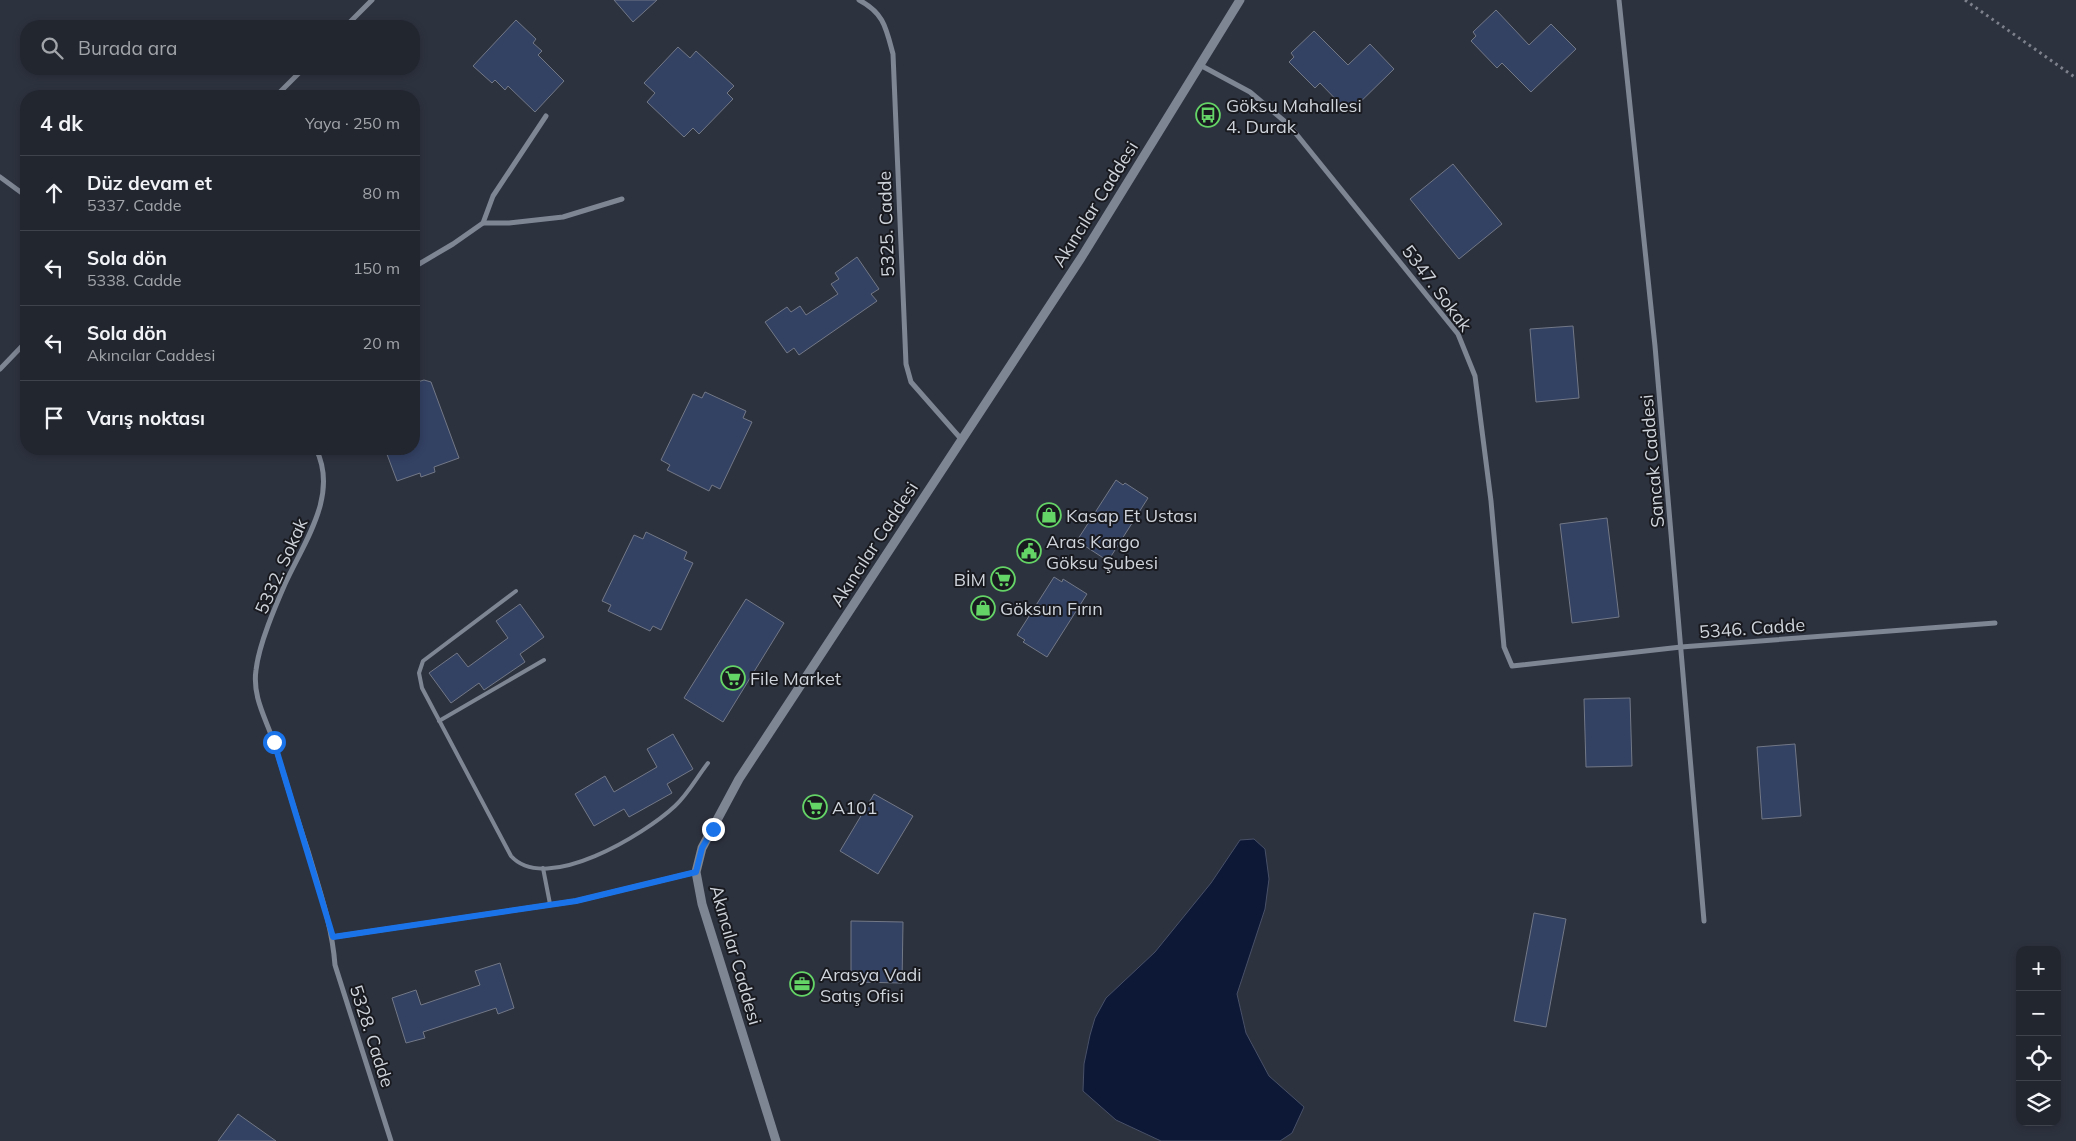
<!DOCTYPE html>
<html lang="tr">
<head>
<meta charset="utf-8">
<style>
  :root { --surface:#22262f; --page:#2e323b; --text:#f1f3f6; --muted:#a2a5aa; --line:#3f434b }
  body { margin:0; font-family:Mulish,sans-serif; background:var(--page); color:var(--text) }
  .controls { position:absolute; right:15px; bottom:15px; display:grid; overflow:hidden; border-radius:10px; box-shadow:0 2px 8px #0003 }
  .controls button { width:45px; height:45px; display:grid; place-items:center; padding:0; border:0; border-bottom:1px solid var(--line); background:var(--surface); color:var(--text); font:25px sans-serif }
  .stop { position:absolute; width:15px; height:15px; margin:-11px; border:4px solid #1a73e8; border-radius:50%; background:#fff }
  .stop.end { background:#1a73e8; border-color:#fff; box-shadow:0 1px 5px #0008 }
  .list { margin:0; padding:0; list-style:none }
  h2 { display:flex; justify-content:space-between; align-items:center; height:65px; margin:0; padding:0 20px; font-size:21px }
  h2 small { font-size:16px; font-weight:400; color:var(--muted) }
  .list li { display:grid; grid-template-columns:32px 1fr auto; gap:15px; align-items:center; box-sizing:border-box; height:75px; padding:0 20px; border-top:1px solid var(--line) }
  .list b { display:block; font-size:19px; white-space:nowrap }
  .list p { margin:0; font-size:16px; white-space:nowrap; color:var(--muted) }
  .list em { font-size:16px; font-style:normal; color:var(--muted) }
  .icon { flex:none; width:28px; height:28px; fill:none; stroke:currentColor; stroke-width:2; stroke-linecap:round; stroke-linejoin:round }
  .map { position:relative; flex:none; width:2076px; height:1141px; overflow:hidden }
  .search { position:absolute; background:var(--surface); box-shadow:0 2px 8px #0003; left:20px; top:20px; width:400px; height:55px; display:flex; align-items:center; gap:12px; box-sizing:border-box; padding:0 18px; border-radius:20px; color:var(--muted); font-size:19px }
  .panel { position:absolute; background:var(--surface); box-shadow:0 2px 8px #0003; left:20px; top:90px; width:400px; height:365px; border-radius:20px }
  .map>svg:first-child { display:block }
</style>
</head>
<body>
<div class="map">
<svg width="2076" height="1141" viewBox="0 0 2076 1141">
  <rect width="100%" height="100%" fill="#2d323f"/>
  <path fill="#0d1836" stroke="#475067" d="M1254 839 1265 849 1269 879 1265 909 1237 994 1246 1033 1269 1076 1304 1107 1292 1133 1280 1141H1161L1116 1120 1083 1091 1084 1064 1090 1035 1095 1018 1106 998 1155 952 1211 883 1240 840Z"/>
  <g fill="#334163" stroke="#727886">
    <path d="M614 0H657L633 22Z"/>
    <path d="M1496 10 1529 45 1551 24 1576 49 1531 92 1502 63 1497 68 1471 41 1476 36 1473 32Z"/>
    <path d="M516 20 536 39 533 43 542 51 538 55 564 81 535 112 508 86 505 90 495 80 492 83 473 66Z"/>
    <path d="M1314 31 1348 65 1370 44 1394 69 1349 113 1320 83 1315 88 1289 62 1294 57 1291 53Z"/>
    <path d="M678 47 690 58 696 51 734 86 727 93 733 99 699 134 693 128 684 137 647 102 655 93 644 83Z"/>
    <path d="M1453 164 1502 224 1459 259 1410 199Z"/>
    <path d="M857 257 879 289 871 294 877 301 799 355 794 348 787 353 765 322 787 307 791 312 800 306 806 315 838 294 831 284 839 279 835 273Z"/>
    <path d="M1573 326 1579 398 1536 402 1530 329Z"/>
    <path d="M424 380 431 382 459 458 434 467 435 472 421 477 420 473 397 481 385 449H414V383Z"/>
    <path d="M705 392 746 411 743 418 752 422 720 489 712 485 709 491 667 470 670 465 661 460 693 394 702 398Z"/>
    <path d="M1116 480 1123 485 1125 483 1148 498 1108 561 1085 546 1086 544 1078 539Z"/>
    <path d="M1607 518 1619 617 1572 623 1560 524Z"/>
    <path d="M646 532 687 552 684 559 693 563 661 630 653 626 650 631 608 611 611 605 602 601 634 535 643 539Z"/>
    <path d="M1054 577 1062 582 1063 579 1087 594 1047 657 1023 642 1025 640 1017 635Z"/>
    <path d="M746 599 784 623 723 722 684 698Z"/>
    <path d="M520 604 544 637 520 654 525 662 484 690 479 683 451 703 429 673 457 653 468 667 508 638 496 621Z"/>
    <path d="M1630 698 1632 766 1586 767 1584 699Z"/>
    <path d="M673 734 693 769 667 784 672 793 629 817 624 809 594 826 575 794 605 776 614 792 657 767 647 749Z"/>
    <path d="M1795 744 1801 816 1762 819 1757 747Z"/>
    <path d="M874 794 913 816 878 874 840 851Z"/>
    <path d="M1534 913 1566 919 1546 1027 1514 1021Z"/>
    <path d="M851 921 903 922 902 983 851 982Z"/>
    <path d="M500 963 514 1008 498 1014 496 1008 423 1032 425 1038 406 1043 392 998 416 990 421 1005 480 985 475 971Z"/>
    <path d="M238 1114 276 1141H218Z"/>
  </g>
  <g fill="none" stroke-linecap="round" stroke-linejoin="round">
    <path stroke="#7d818b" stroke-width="3" stroke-dasharray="2.5 4" stroke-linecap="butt" d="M1965 0 2076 78"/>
    <g stroke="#7e8593" stroke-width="4">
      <path d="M516 591 423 661 419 673 422 688 511 856C546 895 645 834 675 806 688 794 697 777 708 763"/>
      <path d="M439 721 544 660"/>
      <path d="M543 868 550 904"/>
    </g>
    <g stroke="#7e8593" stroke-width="5">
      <path d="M859 0C884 13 886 28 893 54L906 364 911 382 962 440"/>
      <path d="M1619 0 1655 346 1704 921"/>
      <path d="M346 26 372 0"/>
      <path d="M1200 65 1250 92 1289 125 1458 334 1475 376 1491 501 1504 647 1512 666 1681 647 1995 623"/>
      <path d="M276 96 303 69"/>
      <path d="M0 177 26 196"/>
      <path d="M483 223 493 196 546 116"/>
      <path d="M414 267 453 244 483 223H509L563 217 622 199"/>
      <path d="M0 369 26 342"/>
      <path d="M316 449C339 495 304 542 285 584 275 607 259 644 256 670 252 698 267 720 275 746 286 781 296 816 308 851 319 889 332 925 335 965L391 1141"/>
      <path d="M333 937 576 901 696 872"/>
    </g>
    <path stroke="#7e8593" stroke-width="9" d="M776 1141 702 904 696 872 702 848 739 779 1081 258 1240 0"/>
  </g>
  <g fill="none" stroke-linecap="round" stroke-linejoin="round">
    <path stroke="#1a73e8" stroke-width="6" d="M274 742 333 937 576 901 696 872 702 848 713 829"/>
  </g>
  <defs>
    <g id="bus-ring" transform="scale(1.25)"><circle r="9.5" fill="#181a20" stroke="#65d467" stroke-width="1.5"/><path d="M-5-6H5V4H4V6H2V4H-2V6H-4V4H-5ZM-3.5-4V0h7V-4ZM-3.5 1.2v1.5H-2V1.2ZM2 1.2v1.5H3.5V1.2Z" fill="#65d467"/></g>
    <g id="shop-ring" transform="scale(1.25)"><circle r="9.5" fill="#181a20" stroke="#65d467" stroke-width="1.5"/><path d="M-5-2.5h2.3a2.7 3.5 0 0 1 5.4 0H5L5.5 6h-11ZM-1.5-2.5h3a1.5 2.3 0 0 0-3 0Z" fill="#65d467"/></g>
    <g id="civic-ring" transform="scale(1.25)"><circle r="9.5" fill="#181a20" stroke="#65d467" stroke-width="1.5"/><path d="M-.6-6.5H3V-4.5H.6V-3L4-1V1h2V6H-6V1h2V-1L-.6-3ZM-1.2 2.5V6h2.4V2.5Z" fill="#65d467"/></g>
    <g id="supermarket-ring" transform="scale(1.25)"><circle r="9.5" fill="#181a20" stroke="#65d467" stroke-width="1.5"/><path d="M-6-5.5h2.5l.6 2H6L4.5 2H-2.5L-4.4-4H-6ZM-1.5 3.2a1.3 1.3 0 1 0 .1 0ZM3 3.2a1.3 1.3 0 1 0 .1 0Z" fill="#65d467"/></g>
    <g id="office-ring" transform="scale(1.25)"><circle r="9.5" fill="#181a20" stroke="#65d467" stroke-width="1.5"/><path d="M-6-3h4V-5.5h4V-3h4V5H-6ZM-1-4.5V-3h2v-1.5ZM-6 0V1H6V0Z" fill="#65d467"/></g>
  </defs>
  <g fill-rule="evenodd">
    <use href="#bus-ring" x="1208" y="115"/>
    <use href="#shop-ring" x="1049" y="515"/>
    <use href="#civic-ring" x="1029" y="551"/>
    <use href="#supermarket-ring" x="1003" y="579"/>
    <use href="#shop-ring" x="983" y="608"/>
    <use href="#supermarket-ring" x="733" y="678"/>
    <use href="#supermarket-ring" x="815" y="807"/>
    <use href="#office-ring" x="802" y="984"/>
  </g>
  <g text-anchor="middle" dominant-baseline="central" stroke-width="4" stroke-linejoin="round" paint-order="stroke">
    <g font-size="18" fill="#cfd3da" stroke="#181a20" text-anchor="start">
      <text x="1226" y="105">Göksu Mahallesi<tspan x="1226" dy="21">4. Durak</tspan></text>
      <text x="1066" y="515">Kasap Et Ustası</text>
      <text x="1046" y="541">Aras Kargo<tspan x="1046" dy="21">Göksu Şubesi</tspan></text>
      <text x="986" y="579" text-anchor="end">BİM</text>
      <text x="1000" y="608">Göksun Fırın</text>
      <text x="750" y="678">File Market</text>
      <text x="832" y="807">A101</text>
      <text x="820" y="974">Arasya Vadi<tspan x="820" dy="21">Satış Ofisi</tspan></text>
    </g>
    <g font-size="18" fill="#cfd3da" stroke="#181a20">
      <text transform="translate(1095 204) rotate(-58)">Akıncılar Caddesi</text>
      <text transform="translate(886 224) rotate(-92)">5325. Cadde</text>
      <text transform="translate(1437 288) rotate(53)">5347. Sokak</text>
      <text transform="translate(1652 461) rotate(-95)">Sancak Caddesi</text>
      <text transform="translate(874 544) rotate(-57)">Akıncılar Caddesi</text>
      <text transform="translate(281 566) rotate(-66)">5332. Sokak</text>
      <text transform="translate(1752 628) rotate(-4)">5346. Cadde</text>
      <text transform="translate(736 955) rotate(74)">Akıncılar Caddesi</text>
      <text transform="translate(372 1036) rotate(72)">5328. Cadde</text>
    </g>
  </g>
</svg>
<div class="controls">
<button>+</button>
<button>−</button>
<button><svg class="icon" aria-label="locate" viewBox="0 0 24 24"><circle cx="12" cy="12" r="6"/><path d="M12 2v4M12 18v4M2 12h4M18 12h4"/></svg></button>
<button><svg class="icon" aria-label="layers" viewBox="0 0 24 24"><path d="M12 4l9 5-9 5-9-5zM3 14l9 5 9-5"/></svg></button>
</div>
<div class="stop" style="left:274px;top:742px"></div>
<div class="stop end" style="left:713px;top:829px"></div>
<div class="search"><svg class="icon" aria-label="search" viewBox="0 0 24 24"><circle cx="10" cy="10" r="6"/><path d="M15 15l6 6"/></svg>Burada ara</div>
<section class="panel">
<h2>4 dk<small>Yaya · 250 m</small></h2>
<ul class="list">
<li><svg class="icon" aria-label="ahead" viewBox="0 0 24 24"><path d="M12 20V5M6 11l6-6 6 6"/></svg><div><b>Düz devam et</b><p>5337. Cadde</p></div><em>80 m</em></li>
<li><svg class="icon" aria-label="left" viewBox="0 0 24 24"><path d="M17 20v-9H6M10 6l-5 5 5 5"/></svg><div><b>Sola dön</b><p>5338. Cadde</p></div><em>150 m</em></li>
<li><svg class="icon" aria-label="left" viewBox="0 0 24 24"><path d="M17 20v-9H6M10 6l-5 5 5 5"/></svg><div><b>Sola dön</b><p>Akıncılar Caddesi</p></div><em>20 m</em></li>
<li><svg class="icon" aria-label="arrive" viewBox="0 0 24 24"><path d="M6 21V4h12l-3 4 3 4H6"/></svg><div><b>Varış noktası</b></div></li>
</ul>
</section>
</div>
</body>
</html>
